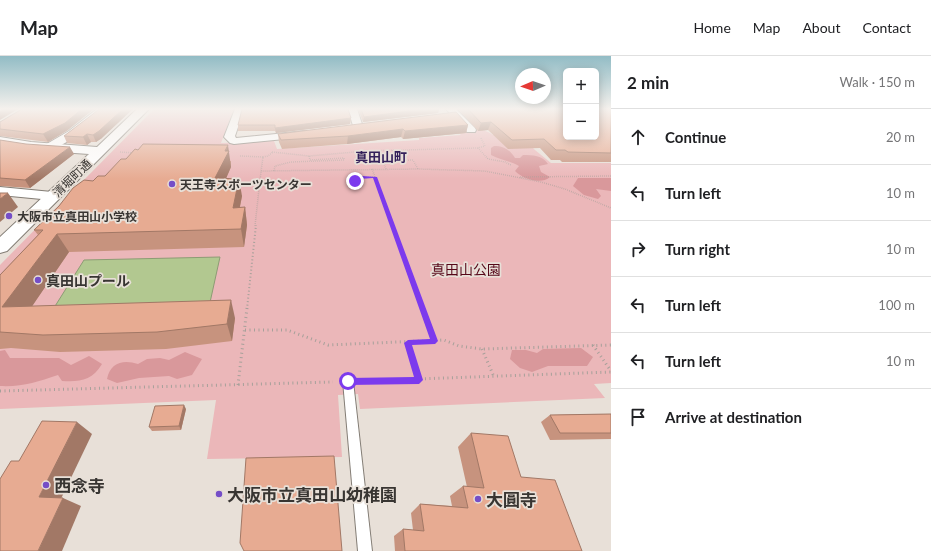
<!DOCTYPE html>
<html lang="en">
<head>
<meta charset="utf-8">
<style>
  :root { --surface:#fff; --page:#f6f6f6; --text:#202124; --muted:#757577; --line:#e0e0e0 }
  body { margin:0; font-family:Lato,"Noto Sans JP",sans-serif; background:var(--page); color:var(--text) }
  .controls { position:absolute; right:12px; top:12px; display:grid; overflow:hidden; border-radius:6px; box-shadow:0 2px 10px #0003 }
  .controls button { width:36px; height:36px; display:grid; place-items:center; padding:0; border:0; border-bottom:1px solid var(--line); background:var(--surface); color:var(--text); font:20px sans-serif }
  .compass { position:absolute; left:515px; top:12px; width:36px; height:36px; border-radius:50%; background:var(--surface); box-shadow:0 2px 10px #0003; rotate:268deg }
  .stop { position:absolute; width:12px; height:12px; margin:-9px; border:3px solid #7c3aed; border-radius:50%; background:#fff }
  .stop.end { background:#7c3aed; border-color:#fff; box-shadow:0 1px 4px #0008 }
  .list { margin:0; padding:0; list-style:none }
  h2 { display:flex; justify-content:space-between; align-items:center; height:52px; margin:0; padding:0 16px; font-size:17px }
  h2 small { font-size:13px; font-weight:400; color:var(--muted) }
  .list li { display:grid; grid-template-columns:26px 1fr auto; gap:12px; align-items:center; box-sizing:border-box; height:56px; padding:0 16px; border-top:1px solid var(--line) }
  .list b { display:block; font-size:15px; white-space:nowrap }
  .list em { font-size:13px; font-style:normal; color:var(--muted) }
  .icon { flex:none; width:22px; height:22px; fill:none; stroke:currentColor; stroke-width:2; stroke-linecap:round; stroke-linejoin:round }
  .map { position:relative; flex:none; width:611px; height:495px; overflow:hidden }
  header { display:flex; align-items:center; gap:24px; box-sizing:border-box; height:56px; padding:0 20px; background:var(--surface); border-bottom:1px solid var(--line) }
  header strong { font-size:19px }
  nav { display:flex; gap:22px; margin-inline-start:auto; font-size:14px }
  main { display:flex }
  aside { flex:1; background:var(--surface) }
  .map>svg:first-child { display:block }
</style>
</head>
<body>
<header>
<strong>Map</strong>
<nav><a>Home</a><a>Map</a><a>About</a><a>Contact</a></nav>
</header>
<main>
<div class="map">
<svg width="611" height="495" viewBox="0 0 611 495">
  <rect width="100%" height="100%" fill="#e8e0d8"/>
  <path fill="#ebb7b9" d="M154 53H234L221 87 274 85 277 93 419 84V82L461 79 456 74C469 74 483 71 493 79H520L535 94 551 107H611V327L594 328 605 342 360 353 358 338 338 339 342 401 207 403 216 344 0 353V209Z"/>
  <g fill="#d9989b">
    <path d="M494 90C504 90 510 94 515 102H520L523 99C533 99 542 99 548 108L539 110 541 116 550 121C541 129 523 123 515 115L519 110C510 105 501 104 491 99V92Z"/>
    <path d="M578 122H611V135L596 133 601 140 598 143 584 139 573 130Z"/>
    <path d="M581 292 593 301 587 310H548L532 316 520 312 510 303 512 294H526L537 297 543 293Z"/>
    <path d="M5 294 10 302H59L71 309 89 300 102 308C92 325 79 326 62 325L58 319C37 326 23 331 0 330V295Z"/>
    <path d="M185 296 202 303 192 319 177 323 169 320 139 322 117 327 107 323C110 307 123 303 138 308L147 303 160 302 169 304Z"/>
  </g>
  <path fill="#b2c890" stroke="#8d9c74" d="M220 201 209 251 52 255 84 204Z"/>
  <g fill="none" stroke-linecap="round" stroke-linejoin="round">
    <g stroke="#837d75" stroke-width="2">
      <path id="service" d="M348 320 352 322 353 325 372 495H358L343 325 344 322Z"/>
    </g>
    <g stroke="#837d75" stroke-width="2">
      <g id="minor">
        <path d="M97 53H107C98 64 59 97 45 93L43 91 45 89 69 75Z"/>
        <path d="M235 53H244L235 80 236 82 305 75 310 78 305 81 234 88 230 87 224 81Z"/>
        <path d="M348 53H357L363 71 362 73H354Z"/>
        <path d="M446 53H456L475 72 476 74 475 76H467Z"/>
        <path d="M0 131 52 136 57 137 59 140 57 143 52 144 0 139Z"/>
      </g>
    </g>
    <g stroke="#837d75" stroke-width="2">
      <path id="tertiary" d="M137 53H149L7 195 0 197V181L89 98 31 94 0 89V81L31 86 97 91Z"/>
    </g>
    <g stroke="#a6a09a" stroke-width="1.5" stroke-dasharray="0.5 1.5" stroke-linecap="butt">
      <path d="M478 92 488 103 505 106 511 109"/>
      <path d="M393 94 397 104"/>
      <path d="M120 96 135 97"/>
      <path d="M272 96 309 100 367 95 478 92 485 90 481 82"/>
      <path d="M240 100 263 101 261 115"/>
      <path d="M263 101 268 100 273 96"/>
      <path d="M372 113 393 170"/>
      <path d="M386 113 383 105 413 104 418 113"/>
      <path d="M274 115 275 110 291 106 344 104V102L310 104 309 100"/>
      <path d="M520 121 611 120"/>
      <path d="M356 130 355 125 357 122 375 121"/>
      <path d="M255 170 261 115 418 113 485 115 541 126 565 133 611 152"/>
    </g>
    <g stroke="#a6a09a" stroke-width="2" stroke-dasharray="1 2.5" stroke-linecap="butt">
      <path d="M392 169 423 253"/>
      <path d="M247 253 256 169"/>
    </g>
    <g stroke="#a6a09a" stroke-width="3" stroke-dasharray="1 3.5" stroke-linecap="butt">
      <path d="M423 252 435 285"/>
      <path d="M245 274H287L328 289 444 284 459 290 482 293 611 289"/>
      <path d="M408 287 419 324"/>
      <path d="M593 289 611 315"/>
      <path d="M482 293 494 321"/>
      <path d="M362 325 611 316"/>
      <path d="M238 329 247 252"/>
      <path d="M0 335 333 326"/>
    </g>
    <use href="#service" fill="#fff" fill-rule="evenodd"/>
    <use href="#minor" fill="#fff" fill-rule="evenodd"/>
    <use href="#tertiary" fill="#fff" fill-rule="evenodd"/>
  </g>
  <g fill="#c7937e">
    <path d="M358 53H439L438 57 363 66Z"/>
    <path d="M458 53H611V106H562L560 104H551L540 92 508 93 488 74 478 75Z"/>
    <path d="M93 58 102 82 96 86H91L87 89 67 87 64 80Z"/>
    <path d="M351 62 350 68 276 77 275 75H238V69Z"/>
    <path d="M0 65 68 74 48 86 0 80Z"/>
    <path d="M468 69 466 77 403 83 401 81 347 88 282 93 279 86 278 78Z"/>
    <path d="M0 84 74 98 30 132 0 130Z"/>
    <path d="M231 105V111L226 122 242 140 240 151H245L247 169 244 191 69 196 32 250 235 262 232 285 166 293 60 296 11 292 0 293V219L38 179 34 174 93 125 105 120Z"/>
    <path d="M186 353 181 374 152 375 149 371Z"/>
    <path d="M611 358V383L550 384 541 366 550 359Z"/>
    <path d="M471 377 521 421 582 495H395L394 480 403 473 413 474 411 457 420 448 452 450 450 440 463 430 467 431 458 391Z"/>
  </g>
  <g fill="#a27866">
    <path d="M2 53H18L0 64V55Z"/>
    <path d="M82 53H94L68 74 48 86 43 78Z"/>
    <path d="M123 53H133L102 82 96 86 93 79Z"/>
    <path d="M423 53H439L438 57 363 66 364 61Z"/>
    <path d="M351 62 350 68 276 77 275 72Z"/>
    <path d="M491 66 488 74 478 75 481 67Z"/>
    <path d="M468 69 466 77 403 83 405 75Z"/>
    <path d="M403 73 401 81 347 88 348 80Z"/>
    <path d="M87 78 91 86 87 89 83 81Z"/>
    <path d="M228 89 231 111 219 139 215 122Z"/>
    <path d="M70 91 74 98 30 132 25 124Z"/>
    <path d="M239 123 242 140 236 169 233 152Z"/>
    <path d="M8 137 18 151 0 166V143Z"/>
    <path d="M245 151 247 169 244 191 241 173Z"/>
    <path d="M57 178 69 196 20 268 2 251Z"/>
    <path d="M231 244 235 262 232 285 227 268Z"/>
    <path d="M184 349 186 353 181 374 179 370Z"/>
    <path d="M77 366 92 378 58 449 39 441Z"/>
    <path d="M63 442 81 450 62 495H38Z"/>
  </g>
  <g fill="#e7ab92" stroke="#a27866">
    <path d="M22 53H82L65 67 43 78 0 73V66Z"/>
    <path d="M99 53H123L99 75 93 79 87 78 83 81 64 80 93 58Z"/>
    <path d="M242 53H348L351 62 275 72V69H238Z"/>
    <path d="M361 53H423L364 61Z"/>
    <path d="M468 53H566V81H596V53H611V97L568 96 565 94H556L544 83 512 84 491 66 481 67Z"/>
    <path d="M456 56 468 69 405 75 403 73 348 80 281 84 278 78Z"/>
    <path d="M0 84 26 88 70 91 25 124 0 122Z"/>
    <path d="M143 88 228 89 225 95H229L215 122 239 123 233 152 245 151 241 173 57 178 2 251 231 244 227 268 157 276 43 279 0 276V219L43 174H34L59 150 73 132 84 124 93 125 98 120H105L121 103H126L135 93 138 94Z"/>
    <path d="M0 137H8L0 143Z"/>
    <path d="M184 349 179 370 149 371 155 350Z"/>
    <path d="M611 358V377H560L550 359Z"/>
    <path d="M42 365 77 366 39 441 63 442 38 495H0V423L11 405H19Z"/>
    <path d="M471 377 508 380 521 421 555 424 582 495H405L403 473 424 475 420 448 468 452 463 430 484 432Z"/>
    <path d="M334 400 342 495H244L240 487 246 402Z"/>
  </g>
  <linearGradient id="sky" x2="0" y2="1"><stop stop-color="#92bcc5"/><stop offset="0.43" stop-color="#f5f1ed"/><stop offset="1" stop-color="#f5f1ed" stop-opacity="0"/></linearGradient>
  <rect width="611" height="123" fill="url(#sky)"/>
  <path fill="#7c3aed" d="M362 120 377 121 438 285 435 288 412 289 423 324 419 328 348 329 344 325 348 322 414 321 404 287 408 284 430 283 373 122 359 123 355 126 353 125 355 121Z"/>
  <g fill="#754ec7" stroke="#e8e0d8" stroke-width="1.5">
    <circle cx="172" cy="128" r="4"/>
    <circle cx="9" cy="160" r="4"/>
    <circle cx="38" cy="224" r="4"/>
    <circle cx="46" cy="429" r="4"/>
    <circle cx="219" cy="438" r="4"/>
    <circle cx="478" cy="443" r="4"/>
  </g>
  <g text-anchor="middle" dominant-baseline="central" stroke-width="3.5" stroke-linejoin="round" paint-order="stroke">
    <g font-size="12" fill="#383532" stroke="#e8e0d8">
      <text transform="translate(72 122) rotate(-44)">清堀町通</text>
    </g>
    <g font-size="12" font-weight="bold" fill="#383532" stroke="#e8e0d8" text-anchor="start">
      <text x="180" y="128">天王寺スポーツセンター</text>
      <text x="17" y="160">大阪市立真田山小学校</text>
    </g>
    <g font-size="13" font-weight="bold" fill="#33205a" stroke="#e8e0d8">
      <text x="381" y="101">真田山町</text>
    </g>
    <g font-size="14" fill="#560819" stroke="#e8e0d8">
      <text x="466" y="213">真田山公園</text>
    </g>
    <g font-size="14" font-weight="bold" fill="#383532" stroke="#e8e0d8" text-anchor="start">
      <text x="46" y="224">真田山プール</text>
    </g>
    <g font-size="17" font-weight="bold" fill="#383532" stroke="#e8e0d8" text-anchor="start">
      <text x="54" y="429">西念寺</text>
      <text x="227" y="438">大阪市立真田山幼稚園</text>
      <text x="486" y="443">大圓寺</text>
    </g>
  </g>
</svg>
<div class="controls">
<button>+</button>
<button>−</button>
</div>
<svg class="compass" viewBox="-18 -18 36 36"><path d="M0-13l5 13h-10z" fill="#e53935"/><path d="M0 13l5-13h-10z" fill="#757577"/></svg>
<div class="stop" style="left:348px;top:325px"></div>
<div class="stop end" style="left:355px;top:125px"></div>
</div>
<aside>
<h2>2 min<small>Walk · 150 m</small></h2>
<ul class="list">
<li><svg class="icon" aria-label="ahead" viewBox="0 0 24 24"><path d="M12 20V5M6 11l6-6 6 6"/></svg><div><b>Continue</b></div><em>20 m</em></li>
<li><svg class="icon" aria-label="left" viewBox="0 0 24 24"><path d="M17 20v-9H6M10 6l-5 5 5 5"/></svg><div><b>Turn left</b></div><em>10 m</em></li>
<li><svg class="icon" aria-label="right" viewBox="0 0 24 24"><path d="M7 20v-9h11M14 6l5 5-5 5"/></svg><div><b>Turn right</b></div><em>10 m</em></li>
<li><svg class="icon" aria-label="left" viewBox="0 0 24 24"><path d="M17 20v-9H6M10 6l-5 5 5 5"/></svg><div><b>Turn left</b></div><em>100 m</em></li>
<li><svg class="icon" aria-label="left" viewBox="0 0 24 24"><path d="M17 20v-9H6M10 6l-5 5 5 5"/></svg><div><b>Turn left</b></div><em>10 m</em></li>
<li><svg class="icon" aria-label="arrive" viewBox="0 0 24 24"><path d="M6 21V4h12l-3 4 3 4H6"/></svg><div><b>Arrive at destination</b></div></li>
</ul>
</aside>
</main>
</body>
</html>
